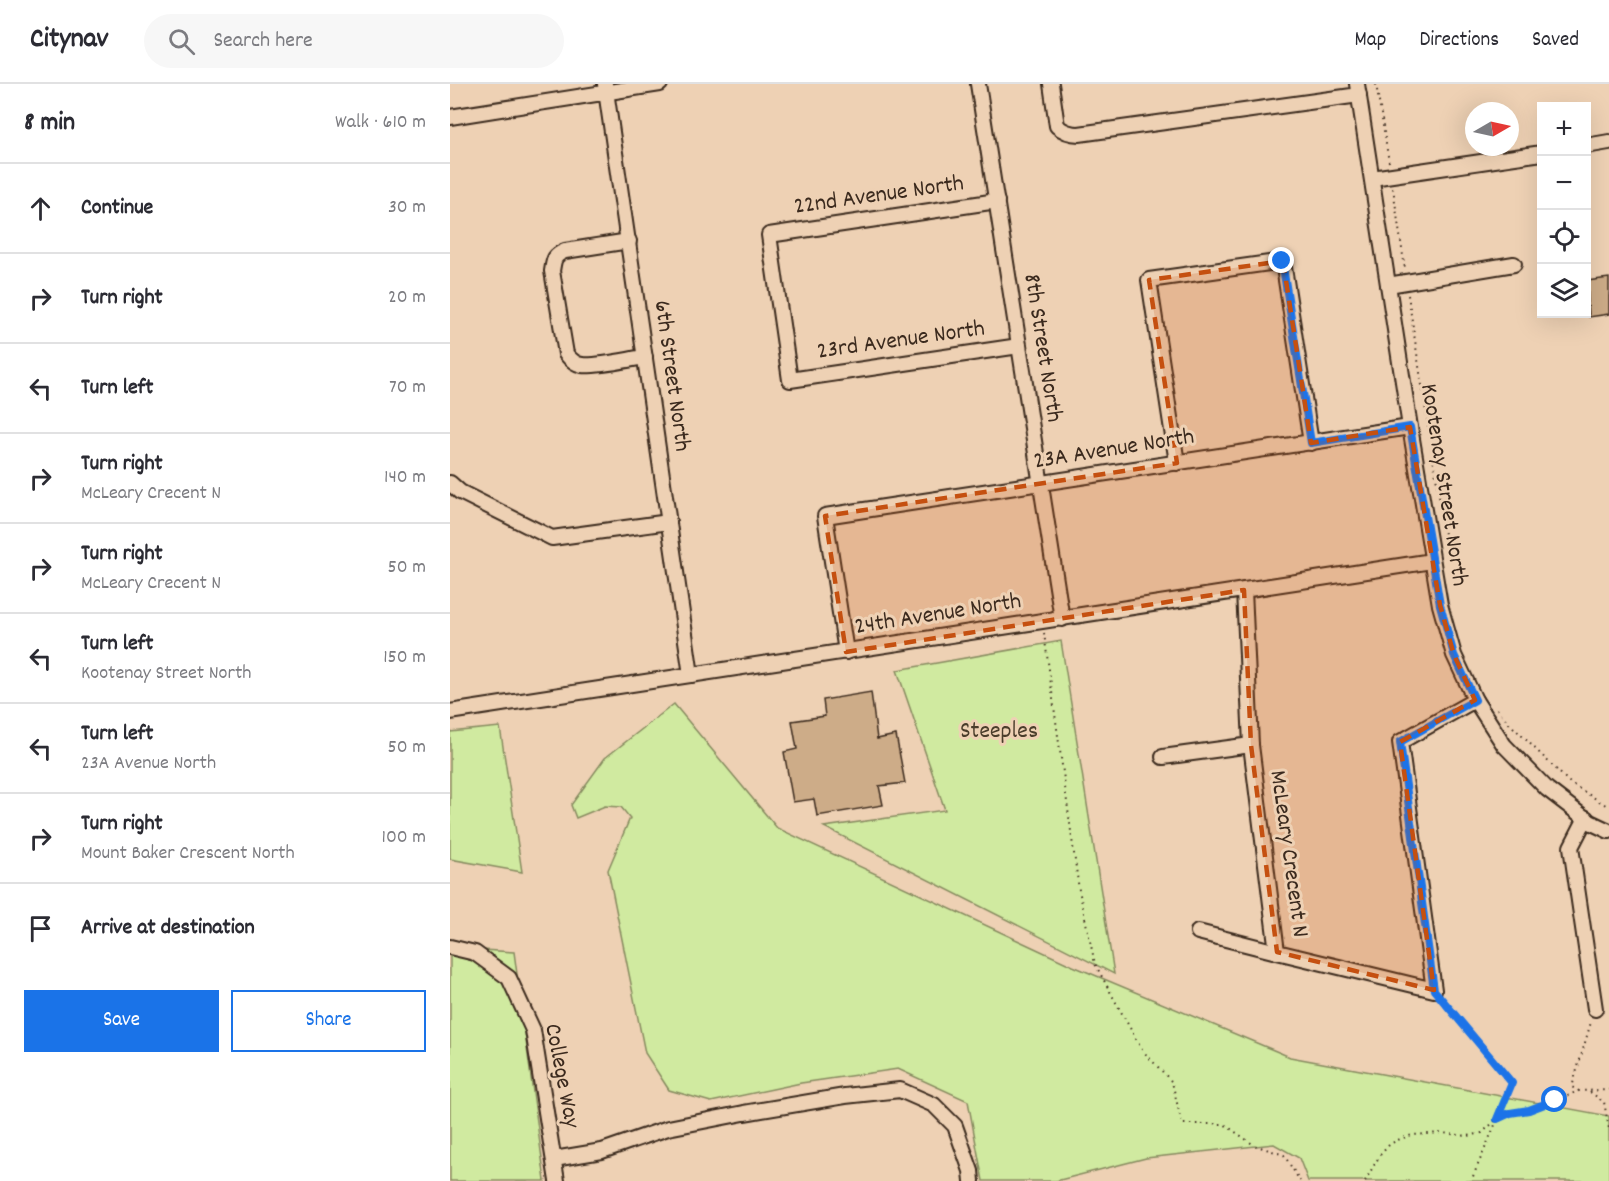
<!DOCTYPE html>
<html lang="en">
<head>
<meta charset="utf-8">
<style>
  :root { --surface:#fff; --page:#f7f7f7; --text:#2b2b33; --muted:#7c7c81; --line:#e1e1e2; --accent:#1a73e8 }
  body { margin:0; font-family:Dekko,sans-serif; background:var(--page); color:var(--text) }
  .controls { position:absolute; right:18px; top:18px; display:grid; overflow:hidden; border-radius:0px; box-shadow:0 6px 24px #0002 }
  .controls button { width:54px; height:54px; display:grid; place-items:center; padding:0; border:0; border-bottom:2px solid var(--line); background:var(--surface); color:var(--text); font:30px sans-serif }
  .compass { position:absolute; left:1015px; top:18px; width:54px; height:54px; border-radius:50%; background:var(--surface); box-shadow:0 6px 24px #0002; rotate:81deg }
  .stop { position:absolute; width:18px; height:18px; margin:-14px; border:4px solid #1a73e8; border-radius:50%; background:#fff }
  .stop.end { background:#1a73e8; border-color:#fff; box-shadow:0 2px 6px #0008 }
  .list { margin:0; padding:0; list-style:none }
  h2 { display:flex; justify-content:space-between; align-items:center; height:78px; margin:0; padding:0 24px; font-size:26px }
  h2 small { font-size:20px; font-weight:400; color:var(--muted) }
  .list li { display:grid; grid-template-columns:39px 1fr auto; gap:18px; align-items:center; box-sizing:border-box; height:90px; padding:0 24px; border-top:2px solid var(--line) }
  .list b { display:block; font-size:22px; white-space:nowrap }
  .list p { margin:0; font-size:20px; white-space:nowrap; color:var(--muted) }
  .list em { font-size:20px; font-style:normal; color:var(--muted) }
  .actions { display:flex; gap:12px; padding:18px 24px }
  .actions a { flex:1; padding:14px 0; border:2px solid var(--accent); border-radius:0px; text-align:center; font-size:21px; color:var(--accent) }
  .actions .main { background:var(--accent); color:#fff }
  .icon { flex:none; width:33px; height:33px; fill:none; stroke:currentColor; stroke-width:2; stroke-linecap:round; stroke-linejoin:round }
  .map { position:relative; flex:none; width:1159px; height:1097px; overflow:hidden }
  header { display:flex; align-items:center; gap:36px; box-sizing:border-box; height:84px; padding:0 30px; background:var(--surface); border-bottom:2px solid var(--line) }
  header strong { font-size:28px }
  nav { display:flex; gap:33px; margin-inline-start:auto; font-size:21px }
  .search { width:420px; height:54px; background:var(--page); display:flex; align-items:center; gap:15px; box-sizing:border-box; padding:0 21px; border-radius:33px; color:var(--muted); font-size:22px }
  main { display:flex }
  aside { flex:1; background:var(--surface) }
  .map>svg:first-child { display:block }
</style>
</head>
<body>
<header>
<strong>Citynav</strong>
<div class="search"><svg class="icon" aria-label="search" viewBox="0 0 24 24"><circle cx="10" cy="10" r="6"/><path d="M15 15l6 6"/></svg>Search here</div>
<nav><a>Map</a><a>Directions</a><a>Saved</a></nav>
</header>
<main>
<aside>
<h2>8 min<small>Walk · 610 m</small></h2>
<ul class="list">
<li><svg class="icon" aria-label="ahead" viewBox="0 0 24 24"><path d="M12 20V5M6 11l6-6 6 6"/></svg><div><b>Continue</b></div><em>30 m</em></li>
<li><svg class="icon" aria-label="right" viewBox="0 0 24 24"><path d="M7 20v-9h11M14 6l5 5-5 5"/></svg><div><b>Turn right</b></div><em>20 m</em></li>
<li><svg class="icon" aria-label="left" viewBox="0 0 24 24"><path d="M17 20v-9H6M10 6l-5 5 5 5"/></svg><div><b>Turn left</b></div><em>70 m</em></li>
<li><svg class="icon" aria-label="right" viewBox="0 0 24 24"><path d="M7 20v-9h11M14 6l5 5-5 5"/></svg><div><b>Turn right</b><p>McLeary Crecent N</p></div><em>140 m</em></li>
<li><svg class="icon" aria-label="right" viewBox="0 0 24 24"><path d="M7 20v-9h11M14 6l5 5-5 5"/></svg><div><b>Turn right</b><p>McLeary Crecent N</p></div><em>50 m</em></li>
<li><svg class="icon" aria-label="left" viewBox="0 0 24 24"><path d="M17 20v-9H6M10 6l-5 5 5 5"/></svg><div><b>Turn left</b><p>Kootenay Street North</p></div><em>150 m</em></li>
<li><svg class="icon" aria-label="left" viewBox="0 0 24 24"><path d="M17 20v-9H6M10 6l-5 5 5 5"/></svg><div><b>Turn left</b><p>23A Avenue North</p></div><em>50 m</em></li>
<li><svg class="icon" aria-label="right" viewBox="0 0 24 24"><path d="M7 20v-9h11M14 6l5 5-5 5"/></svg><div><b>Turn right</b><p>Mount Baker Crescent North</p></div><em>100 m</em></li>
<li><svg class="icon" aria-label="arrive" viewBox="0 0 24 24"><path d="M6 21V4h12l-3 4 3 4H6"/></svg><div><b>Arrive at destination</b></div></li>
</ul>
<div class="actions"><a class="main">Save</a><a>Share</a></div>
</aside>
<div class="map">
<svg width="1159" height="1097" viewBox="0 0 1159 1097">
  <rect width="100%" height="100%" fill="#eed1b4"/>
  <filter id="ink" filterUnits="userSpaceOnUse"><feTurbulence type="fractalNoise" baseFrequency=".0167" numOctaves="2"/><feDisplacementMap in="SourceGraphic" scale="12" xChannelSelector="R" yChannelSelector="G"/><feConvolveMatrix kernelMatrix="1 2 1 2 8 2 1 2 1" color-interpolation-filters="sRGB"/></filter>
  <g filter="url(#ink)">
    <g fill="#d0eaa0" stroke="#868a5f" stroke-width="1.5">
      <path d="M611 557 664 890 374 743 495 726 447 586Z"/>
      <path d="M224 620 327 744 623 882 840 973 1159 1032V1097H858L849 1074 824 1060 696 1074 606 1097H533L518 1017 448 985 351 999 261 1018 219 1006 195 969 158 786 180 734 171 723 155 722 126 734 121 721 155 674Z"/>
      <path d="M50 643 72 788 0 775V648Z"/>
      <path d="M0 864 64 868 95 1097H0Z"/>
    </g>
    <g fill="#cdac88" stroke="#3b2a1e" stroke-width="1.5">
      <path d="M1159 194V230L1139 233 1137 197Z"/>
      <path d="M421 608 427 655 446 651 455 699 429 702 433 721 367 732 364 715 343 718 334 668 347 665 342 637 375 632 373 616Z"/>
    </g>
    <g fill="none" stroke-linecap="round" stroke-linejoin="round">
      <g stroke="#3b2a1e" stroke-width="18">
        <g id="minor">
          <path d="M155 0 241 591"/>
          <path d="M528 0 612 535"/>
          <path d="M601 0 607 42C614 48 620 50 629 50L909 11"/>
          <path d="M907 0 960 343 990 521 1004 571 1025 616 1054 661 1097 705 1140 738 1159 747"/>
          <path d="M0 33 210 0"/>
          <path d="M1136 62 1159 58"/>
          <path d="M922 94 1092 69"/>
          <path d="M547 117 319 151 340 296 569 262"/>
          <path d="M179 157 115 167C103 172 104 176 102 187L116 270C120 275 125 280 132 281 146 283 180 275 195 273"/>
          <path d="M938 201 1064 180"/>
          <path d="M727 379 699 196 833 177 861 359"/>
          <path d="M0 399 10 408 102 454 219 438"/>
          <path d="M794 506 801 661 827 868 984 906 950 658 1025 616"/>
          <path d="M396 568 375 432 960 343"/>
          <path d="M0 628 982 477"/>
          <path d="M713 673 801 661"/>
          <path d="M1136 734 1121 763 1145 925"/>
          <path d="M748 848 827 868"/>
          <path d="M0 863 25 869 59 894 83 946 107 1097"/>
          <path d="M104 1075 152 1067 218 1044 294 1029 395 1012 450 1006 484 1021 505 1042 521 1087 522 1097"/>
        </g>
      </g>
      <g stroke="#3b2a1e" stroke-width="2" stroke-dasharray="1.5 4.5" stroke-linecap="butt">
        <path d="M926 0 939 78"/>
        <path d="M943 104 955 185"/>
        <path d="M958 211 996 457 994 460"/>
        <path d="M594 549 629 806 645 880 692 966 722 998 732 1040H774L804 1061 834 1071 850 1097"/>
        <path d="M1047 625 1059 639 1120 699 1159 723"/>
        <path d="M992 915 1063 999 1021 1097"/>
        <path d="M1129 1007 1122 1003 1141 938"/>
        <path d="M1140 1008 1154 1018 1159 1045"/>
        <path d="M915 1097 930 1071 940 1060 950 1055 962 1051 992 1049 1018 1052 1032 1049 1047 1035 1060 1029 1079 1026 1129 1007 1159 1006"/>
      </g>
      <use href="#minor" stroke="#eed1b4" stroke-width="14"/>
    </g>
  </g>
  <g fill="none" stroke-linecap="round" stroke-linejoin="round" filter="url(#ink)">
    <path stroke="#1a73e8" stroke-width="8" d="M832 177 861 359 960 343 990 521 1004 571 1025 616 950 658 984 906 1062 999 1047 1035 1060 1029 1079 1026 1105 1016"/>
  </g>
  <path fill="#c55010" fill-opacity="0.2" stroke="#c55010" stroke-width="4.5" stroke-dasharray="12 8" stroke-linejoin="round" d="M833 177 861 359 960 343 990 521 1004 571 1025 616 950 658 984 906 827 868 801 661 794 506 396 568 375 432 727 379 699 196Z"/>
  <g text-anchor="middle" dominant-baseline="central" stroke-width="6" stroke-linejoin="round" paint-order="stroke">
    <g font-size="24" fill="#3b2a1e" stroke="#eed1b4">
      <text transform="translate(429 112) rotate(-8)">22nd Avenue North</text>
      <text transform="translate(451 257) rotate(-8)">23rd Avenue North</text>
      <text transform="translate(592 264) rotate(81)">8th Street North</text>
      <text transform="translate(221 292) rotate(82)">6th Street North</text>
      <text transform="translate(664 366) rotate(-9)">23A Avenue North</text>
      <text transform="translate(993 401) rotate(81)">Kootenay Street North</text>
      <text transform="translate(488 531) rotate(-9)">24th Avenue North</text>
      <text transform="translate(838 770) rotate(82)">McLeary Crecent N</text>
      <text transform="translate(111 992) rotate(79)">College Way</text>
    </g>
    <g font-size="24" fill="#4a3d2b" stroke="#eed1b4">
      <text x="549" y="648">Steeples</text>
    </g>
  </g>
</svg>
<div class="controls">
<button>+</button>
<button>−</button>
<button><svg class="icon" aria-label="locate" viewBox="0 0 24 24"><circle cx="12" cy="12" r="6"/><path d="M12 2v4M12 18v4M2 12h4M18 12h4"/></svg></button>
<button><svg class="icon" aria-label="layers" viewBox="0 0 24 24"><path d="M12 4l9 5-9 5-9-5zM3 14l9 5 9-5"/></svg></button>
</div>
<svg class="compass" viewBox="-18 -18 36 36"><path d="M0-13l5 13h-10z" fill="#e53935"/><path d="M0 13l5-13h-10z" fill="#7c7c81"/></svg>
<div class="stop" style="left:1105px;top:1016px"></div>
<div class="stop end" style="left:832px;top:177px"></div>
</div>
</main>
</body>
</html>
